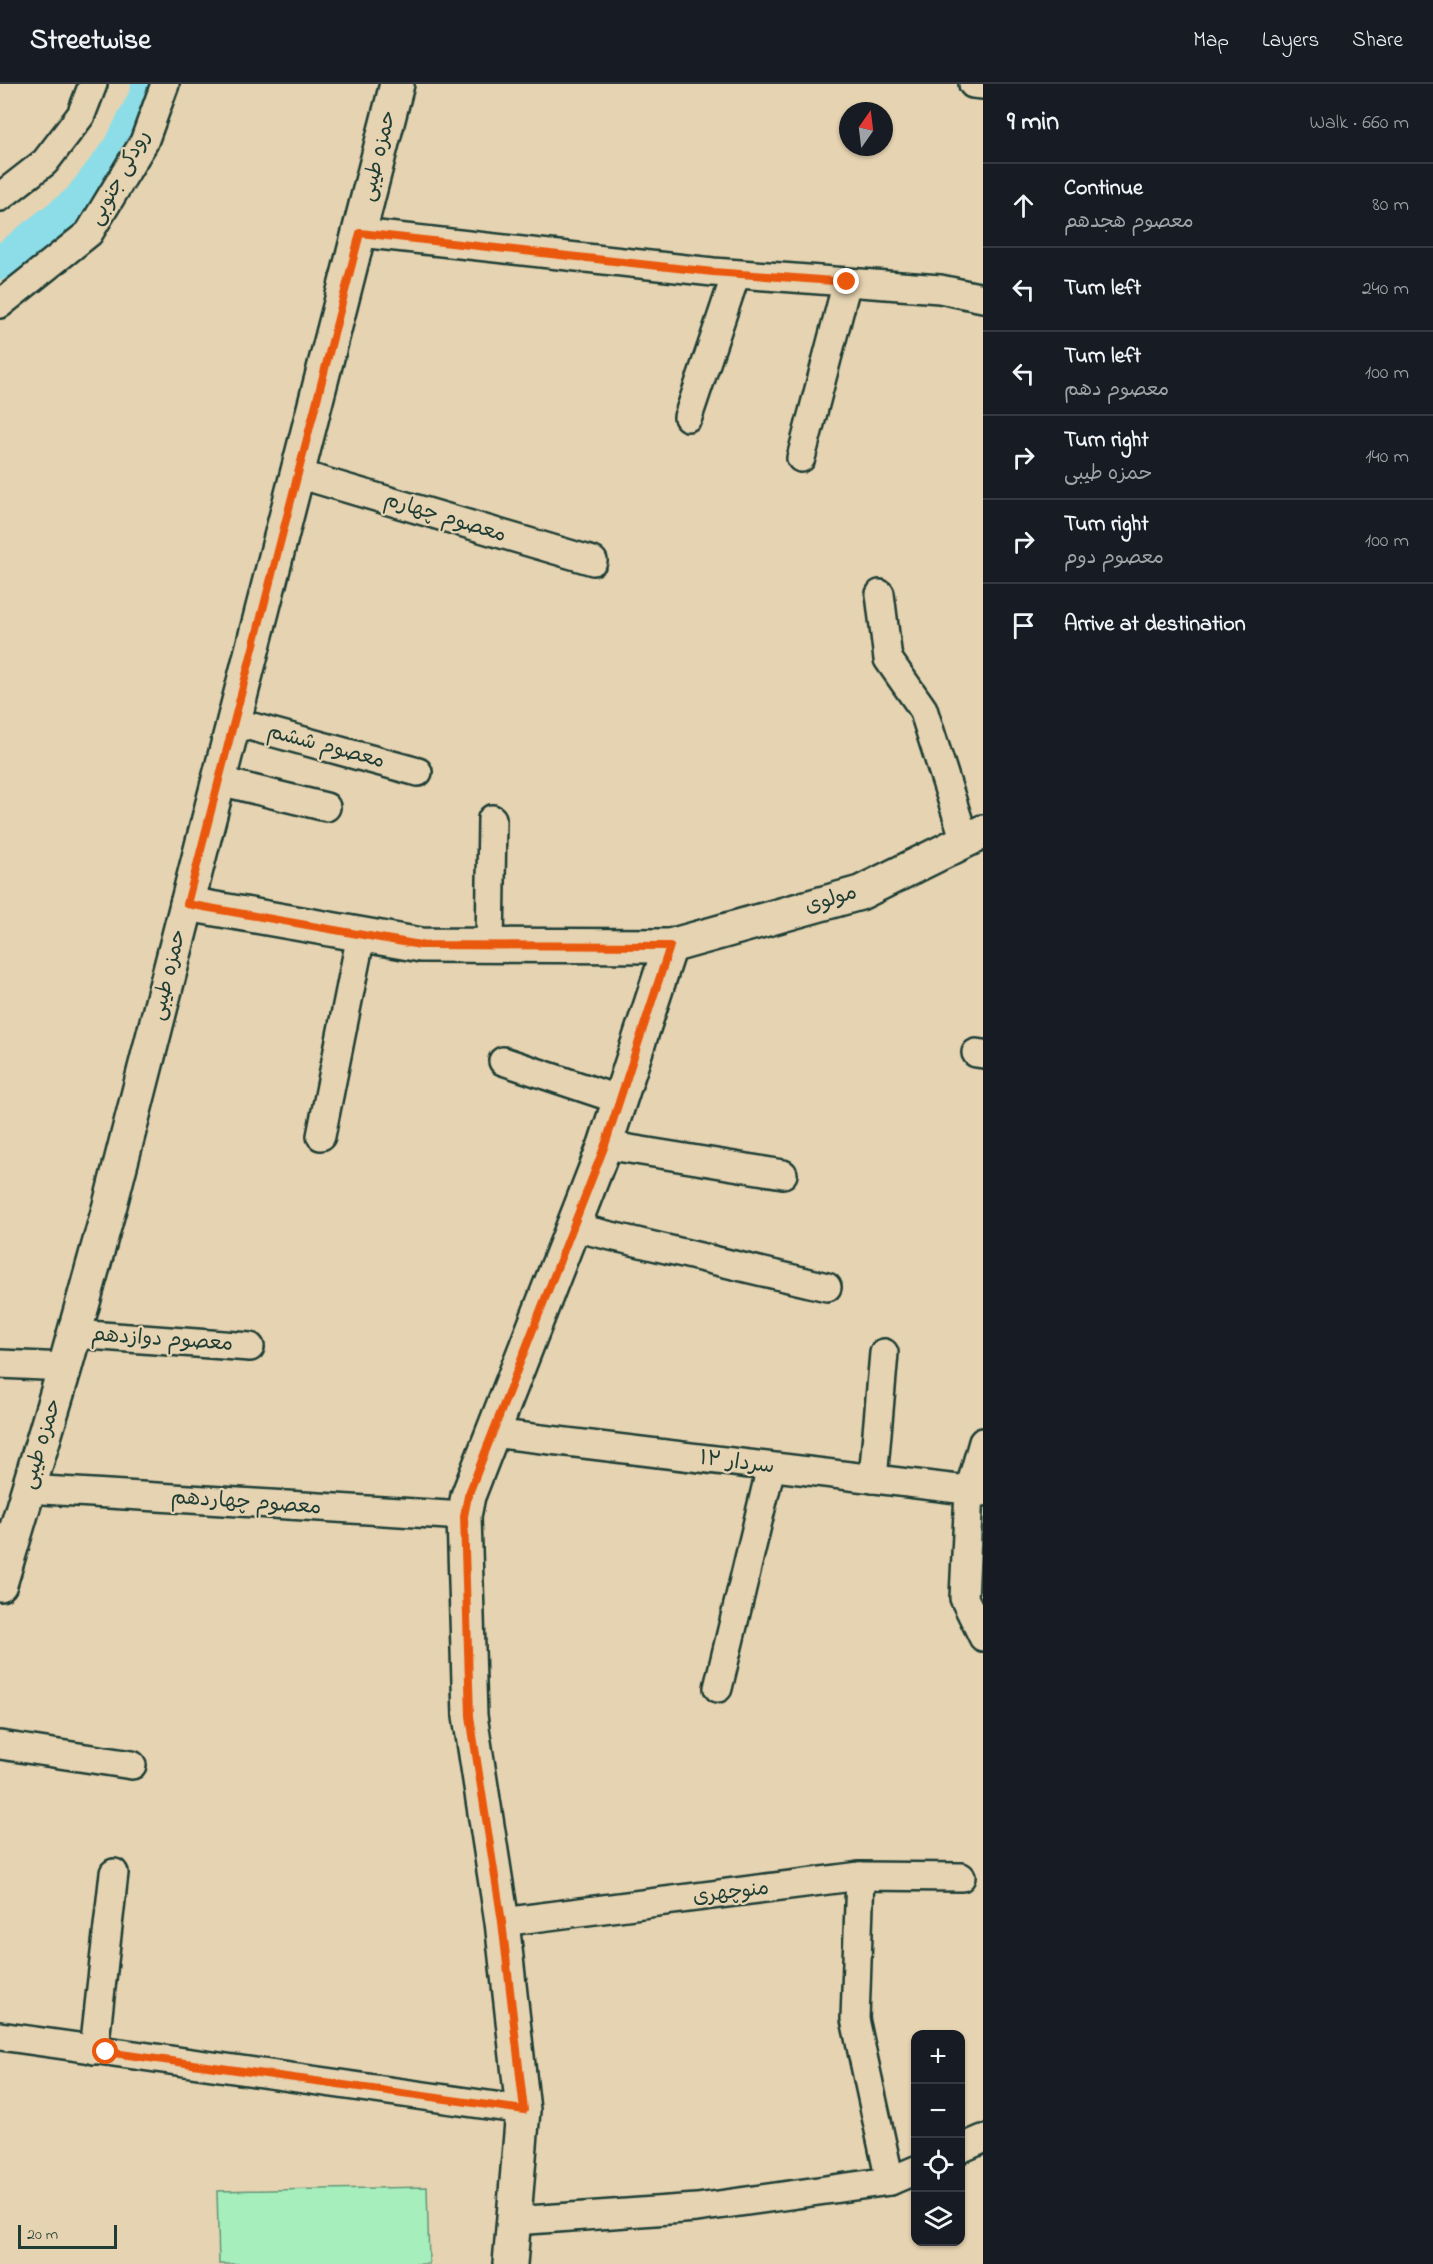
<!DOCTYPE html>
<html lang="en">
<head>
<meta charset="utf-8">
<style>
  :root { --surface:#171b24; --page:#20242c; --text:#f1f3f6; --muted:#9ea1a6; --line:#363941 }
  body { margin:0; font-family:"Indie Flower","Playpen Sans Arabic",sans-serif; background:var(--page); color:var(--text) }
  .controls { position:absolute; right:18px; bottom:18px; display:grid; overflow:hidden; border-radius:12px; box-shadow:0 2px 4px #0004 }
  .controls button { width:54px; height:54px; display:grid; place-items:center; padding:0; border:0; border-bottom:2px solid var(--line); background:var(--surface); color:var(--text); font:30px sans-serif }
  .compass { position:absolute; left:839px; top:18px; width:54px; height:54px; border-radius:50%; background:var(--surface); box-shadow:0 2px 4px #0004; rotate:14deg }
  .scale { position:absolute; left:18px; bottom:15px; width:99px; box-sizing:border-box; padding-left:6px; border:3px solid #1f3d34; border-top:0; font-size:16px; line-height:21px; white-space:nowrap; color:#1f3d34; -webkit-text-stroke:4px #e6d3b1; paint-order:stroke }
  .stop { position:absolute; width:18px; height:18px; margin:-14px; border:4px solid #ea580c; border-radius:50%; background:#fff }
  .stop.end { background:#ea580c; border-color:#fff; box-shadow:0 2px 6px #0008 }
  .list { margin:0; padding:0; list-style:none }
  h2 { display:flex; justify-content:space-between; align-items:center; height:78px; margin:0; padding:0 24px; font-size:26px }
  h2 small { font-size:20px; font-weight:400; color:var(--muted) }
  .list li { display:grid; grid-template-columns:39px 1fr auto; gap:18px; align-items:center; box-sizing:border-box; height:84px; padding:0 24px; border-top:2px solid var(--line) }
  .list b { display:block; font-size:22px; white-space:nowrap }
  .list p { margin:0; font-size:20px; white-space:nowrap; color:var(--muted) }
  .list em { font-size:20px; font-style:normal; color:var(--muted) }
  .icon { flex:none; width:33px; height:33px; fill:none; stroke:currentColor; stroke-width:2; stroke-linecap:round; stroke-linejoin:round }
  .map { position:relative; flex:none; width:983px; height:2180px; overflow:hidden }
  header { display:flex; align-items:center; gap:36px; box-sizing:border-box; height:84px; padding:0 30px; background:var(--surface); border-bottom:2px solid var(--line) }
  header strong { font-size:28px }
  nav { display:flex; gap:33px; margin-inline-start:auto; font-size:21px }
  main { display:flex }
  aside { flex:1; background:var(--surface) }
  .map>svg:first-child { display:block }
</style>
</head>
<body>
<header>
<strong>Streetwise</strong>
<nav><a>Map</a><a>Layers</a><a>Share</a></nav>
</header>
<main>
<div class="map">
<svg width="983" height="2180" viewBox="0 0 983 2180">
  <rect width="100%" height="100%" fill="#e6d3b1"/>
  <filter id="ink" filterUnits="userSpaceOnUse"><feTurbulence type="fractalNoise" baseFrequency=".0167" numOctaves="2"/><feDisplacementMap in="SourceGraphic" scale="12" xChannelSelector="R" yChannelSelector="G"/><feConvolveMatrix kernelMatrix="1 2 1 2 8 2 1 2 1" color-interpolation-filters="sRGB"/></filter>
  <g filter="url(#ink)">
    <path fill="#a6efbd" stroke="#629678" stroke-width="1.5" d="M427 2103 429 2180H219L217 2107Z"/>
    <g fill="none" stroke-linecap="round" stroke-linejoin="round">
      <path stroke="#8ddde8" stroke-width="34" d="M0 179 79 117 120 64 147 10 148 0"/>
      <g stroke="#1f3d34" stroke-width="32">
        <g id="street">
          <path d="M973 0 983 1"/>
          <path d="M0 113 45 78 81 31 93 0"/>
          <path d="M360 149 713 188 940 205 983 214"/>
          <path d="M0 220 89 149 144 58 165 0"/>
          <path d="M688 333 736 190"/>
          <path d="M801 374 847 198"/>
          <path d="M298 390 593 477"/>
          <path d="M880 510 888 575 923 625 965 757"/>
          <path d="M234 638 418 688"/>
          <path d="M219 697 326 723"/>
          <path d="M490 861 492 735"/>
          <path d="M976 969 983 970"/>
          <path d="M503 977 620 1016"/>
          <path d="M321 1052 361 851"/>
          <path d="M605 1061 783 1090"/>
          <path d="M573 1143 827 1203"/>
          <path d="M75 1250 250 1263"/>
          <path d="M0 1280 65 1283"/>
          <path d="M492 1349 983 1408"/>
          <path d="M983 1358 969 1407 964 1514 983 1553"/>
          <path d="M873 1395 884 1269"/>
          <path d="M27 1405 464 1432"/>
          <path d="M718 1604 771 1383"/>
          <path d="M0 1661 132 1681"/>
          <path d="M860 1792 855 1935 890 2097"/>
          <path d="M502 1838 860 1792 961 1793"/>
          <path d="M0 1952 523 2026"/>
          <path d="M94 1966 114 1789"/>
          <path d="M960 2065 983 2055"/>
          <path d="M514 2137 697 2124 890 2097 916 2086"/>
        </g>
      </g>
      <g stroke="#1f3d34" stroke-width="38">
        <g id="secondary">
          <path d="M187 820 421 861 670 862 860 809 983 748"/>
          <path d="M0 1500 65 1283 110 1121 397 0"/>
          <path d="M510 2180 523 2026 502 1838 470 1632 464 1432 468 1412 605 1061 670 862"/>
        </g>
      </g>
      <use href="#street" stroke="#e6d3b1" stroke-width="27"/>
      <use href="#secondary" stroke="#e6d3b1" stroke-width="33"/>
    </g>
  </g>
  <g fill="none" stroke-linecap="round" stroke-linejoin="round" filter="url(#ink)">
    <path stroke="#ea580c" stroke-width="8" d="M106 1968 524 2026 502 1838 470 1632 464 1432 468 1412 605 1061 670 862 420 861 187 820 360 149 713 188 847 198"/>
  </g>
  <g text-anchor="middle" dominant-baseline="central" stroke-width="4.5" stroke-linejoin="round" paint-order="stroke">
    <g font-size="21" fill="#1f3d34" stroke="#e6d3b1">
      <text transform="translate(379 72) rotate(-76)">حمزه طیبی</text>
      <text transform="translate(120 94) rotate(-61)">رودکی جنوبی</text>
      <text transform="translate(445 434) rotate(17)">معصوم چهارم</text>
      <text transform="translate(326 663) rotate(15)">معصوم ششم</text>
      <text transform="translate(831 816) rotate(-17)">مولوی</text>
      <text transform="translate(169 891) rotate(-76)">حمزه طیبی</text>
      <text transform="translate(162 1256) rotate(4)">معصوم دوازدهم</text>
      <text transform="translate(42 1360) rotate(-73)">حمزه طیبی</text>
      <text transform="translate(737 1379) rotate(7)">سردار ۱۲</text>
      <text transform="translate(246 1419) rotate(4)">معصوم چهاردهم</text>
      <text transform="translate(731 1809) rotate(-7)">منوچهری</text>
    </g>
  </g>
</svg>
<div class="controls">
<button>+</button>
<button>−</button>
<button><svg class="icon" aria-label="locate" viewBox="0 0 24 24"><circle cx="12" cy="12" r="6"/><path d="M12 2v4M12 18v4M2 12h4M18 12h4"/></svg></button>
<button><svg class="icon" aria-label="layers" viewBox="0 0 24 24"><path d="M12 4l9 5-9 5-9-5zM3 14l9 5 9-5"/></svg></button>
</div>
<svg class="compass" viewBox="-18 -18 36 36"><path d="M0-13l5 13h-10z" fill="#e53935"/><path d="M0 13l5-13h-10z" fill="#9ea1a6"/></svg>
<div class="scale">20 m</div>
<div class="stop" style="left:106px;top:1968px"></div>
<div class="stop end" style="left:847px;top:198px"></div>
</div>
<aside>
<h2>9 min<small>Walk · 660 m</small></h2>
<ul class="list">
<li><svg class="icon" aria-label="ahead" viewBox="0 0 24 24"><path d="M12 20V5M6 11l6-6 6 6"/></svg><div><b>Continue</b><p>معصوم هجدهم</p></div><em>80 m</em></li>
<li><svg class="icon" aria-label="left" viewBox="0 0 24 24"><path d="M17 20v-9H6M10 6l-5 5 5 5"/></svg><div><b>Turn left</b></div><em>240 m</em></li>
<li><svg class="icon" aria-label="left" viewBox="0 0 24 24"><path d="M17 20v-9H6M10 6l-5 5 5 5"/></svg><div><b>Turn left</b><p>معصوم دهم</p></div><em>100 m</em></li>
<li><svg class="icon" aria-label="right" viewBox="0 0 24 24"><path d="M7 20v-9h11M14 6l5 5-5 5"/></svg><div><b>Turn right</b><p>حمزه طیبی</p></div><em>140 m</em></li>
<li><svg class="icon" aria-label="right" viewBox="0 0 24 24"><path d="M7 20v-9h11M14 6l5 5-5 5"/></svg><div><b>Turn right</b><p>معصوم دوم</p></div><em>100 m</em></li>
<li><svg class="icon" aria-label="arrive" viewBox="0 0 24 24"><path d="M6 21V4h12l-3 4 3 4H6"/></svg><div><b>Arrive at destination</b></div></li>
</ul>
</aside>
</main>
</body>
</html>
